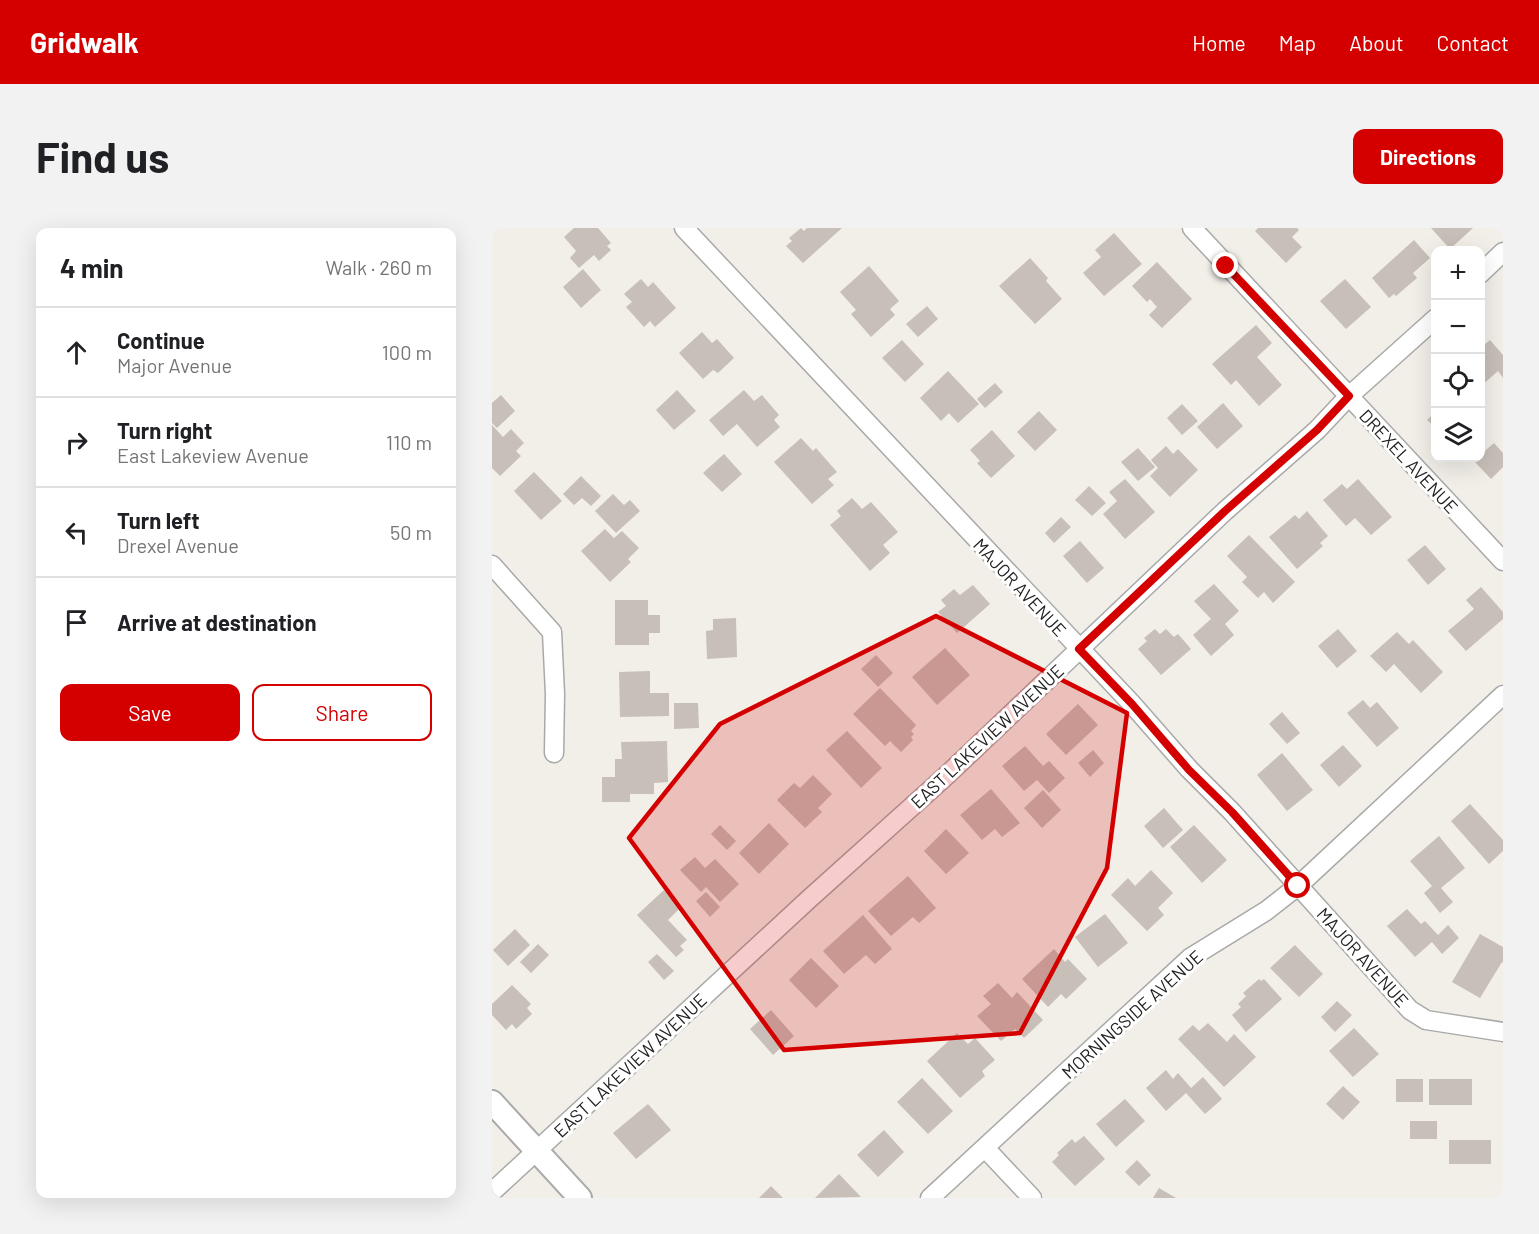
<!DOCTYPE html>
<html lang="en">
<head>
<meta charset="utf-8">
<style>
  :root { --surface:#fff; --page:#f2f2f2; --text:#202124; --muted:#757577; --line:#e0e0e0; --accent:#d40000 }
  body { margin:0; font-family:Barlow,sans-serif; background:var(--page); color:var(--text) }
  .controls { position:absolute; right:18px; top:18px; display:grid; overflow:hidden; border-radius:12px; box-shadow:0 6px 24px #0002 }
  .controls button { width:54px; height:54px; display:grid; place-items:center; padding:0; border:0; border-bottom:2px solid var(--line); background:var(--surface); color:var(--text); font:30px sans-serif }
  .stop { position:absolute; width:18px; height:18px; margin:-14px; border:4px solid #d40000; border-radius:50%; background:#fff }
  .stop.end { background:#d40000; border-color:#fff; box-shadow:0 2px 6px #0008 }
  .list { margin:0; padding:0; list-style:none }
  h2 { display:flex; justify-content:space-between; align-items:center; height:78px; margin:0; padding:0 24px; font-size:26px }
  h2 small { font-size:20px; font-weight:400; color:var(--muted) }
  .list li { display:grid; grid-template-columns:39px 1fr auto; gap:18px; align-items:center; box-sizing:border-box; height:90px; padding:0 24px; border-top:2px solid var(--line) }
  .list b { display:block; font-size:22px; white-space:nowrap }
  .list p { margin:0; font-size:20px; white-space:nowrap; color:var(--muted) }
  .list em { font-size:20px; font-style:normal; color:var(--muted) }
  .actions { display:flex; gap:12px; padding:18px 24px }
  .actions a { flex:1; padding:14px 0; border:2px solid var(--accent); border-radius:12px; text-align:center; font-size:21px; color:var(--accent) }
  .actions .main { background:var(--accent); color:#fff }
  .icon { flex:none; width:33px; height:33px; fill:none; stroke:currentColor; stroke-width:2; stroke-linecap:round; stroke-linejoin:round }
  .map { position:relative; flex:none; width:1011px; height:970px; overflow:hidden; border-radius:12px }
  header { display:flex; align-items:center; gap:36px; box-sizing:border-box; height:84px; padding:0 30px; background:var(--accent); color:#fff }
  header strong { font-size:28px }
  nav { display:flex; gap:33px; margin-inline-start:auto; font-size:21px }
  .intro { display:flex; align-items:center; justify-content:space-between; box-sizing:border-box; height:144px; padding:0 36px }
  h1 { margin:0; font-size:42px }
  .button { padding:15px 27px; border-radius:12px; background:var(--accent); color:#fff; font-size:21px; font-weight:700 }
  main { display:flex; gap:36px; padding:0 36px }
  aside { flex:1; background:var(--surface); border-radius:12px; box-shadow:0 6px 24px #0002 }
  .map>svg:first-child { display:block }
</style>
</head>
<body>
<header>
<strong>Gridwalk</strong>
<nav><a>Home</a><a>Map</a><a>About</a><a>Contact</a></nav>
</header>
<div class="intro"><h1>Find us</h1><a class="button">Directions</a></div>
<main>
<aside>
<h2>4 min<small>Walk · 260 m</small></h2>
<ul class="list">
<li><svg class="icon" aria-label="ahead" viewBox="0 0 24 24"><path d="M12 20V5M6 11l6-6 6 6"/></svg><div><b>Continue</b><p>Major Avenue</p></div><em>100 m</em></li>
<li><svg class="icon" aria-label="right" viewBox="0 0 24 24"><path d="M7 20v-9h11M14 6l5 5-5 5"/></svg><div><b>Turn right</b><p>East Lakeview Avenue</p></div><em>110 m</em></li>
<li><svg class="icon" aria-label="left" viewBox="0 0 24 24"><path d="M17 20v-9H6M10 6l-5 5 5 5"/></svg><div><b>Turn left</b><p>Drexel Avenue</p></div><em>50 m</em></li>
<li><svg class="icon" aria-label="arrive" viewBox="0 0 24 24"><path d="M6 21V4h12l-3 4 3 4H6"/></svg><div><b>Arrive at destination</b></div></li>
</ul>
<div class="actions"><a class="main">Save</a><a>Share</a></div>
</aside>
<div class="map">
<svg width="1011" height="970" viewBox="0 0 1011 970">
  <rect width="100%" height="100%" fill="#f2efe9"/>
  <g fill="#c7bfb8">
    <path d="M82 0H106L119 15 115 18 119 22 107 33 102 27 87 40 78 30 84 23 72 9Z"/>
    <path d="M309 0 312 3 315 0H350L311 35 294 18 300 13 297 10Z"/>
    <path d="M766 0H805L807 2 800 9 810 19 794 35 763 3Z"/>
    <path d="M939 0H981L958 21Z"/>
    <path d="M622 5 650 36 612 68 591 45 609 29 603 22Z"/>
    <path d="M922 12 938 30 921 45 925 50 904 68 902 66 897 70 880 50Z"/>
    <path d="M538 30 556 50 554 53 570 71 543 96 507 58Z"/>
    <path d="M665 34 700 71 670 100 657 87 665 79 658 71 655 74 640 58Z"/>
    <path d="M377 38 407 73 398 81 403 87 379 109 359 86 364 82 348 64Z"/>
    <path d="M91 41 109 62 89 80 71 59Z"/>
    <path d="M149 51 156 59 161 54 184 80 163 99 158 93 152 99 134 79 140 74 132 66Z"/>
    <path d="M853 51 879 79 854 101 828 73Z"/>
    <path d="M435 78 446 91 426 109 414 96Z"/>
    <path d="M764 97 780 115 765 129 790 157 767 178 744 152 739 157 720 136Z"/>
    <path d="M210 104 220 115 225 111 242 130 226 145 221 142 211 151 187 125Z"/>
    <path d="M410 112 432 136 413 154 390 130Z"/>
    <path d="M998 112 1011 127V150L1006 143 988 159V120Z"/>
    <path d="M456 143 487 176 466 195 457 185 449 193 428 170Z"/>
    <path d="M503 155 511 164 493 180 485 171Z"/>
    <path d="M185 162 204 183 182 202 164 182Z"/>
    <path d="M252 162 262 173 270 167 287 187 282 192 288 199 265 219 245 196 231 208 217 192Z"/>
    <path d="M9 167 23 183 5 200 0 195V175Z"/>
    <path d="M731 175 751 198 725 221 705 199Z"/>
    <path d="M690 176 706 193 690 207 675 190Z"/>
    <path d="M547 183 565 202 543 223 525 204Z"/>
    <path d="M944 183V200L935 192Z"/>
    <path d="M0 197 11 209 19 201 32 215 24 223 29 228 8 248 0 240Z"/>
    <path d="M500 202 523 228 499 250 485 235 488 233 478 222Z"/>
    <path d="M309 210 321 223 324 220 345 244 336 251 342 257 320 276 282 234Z"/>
    <path d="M1002 215 1011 225V239L999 251 982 233 988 230V227Z"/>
    <path d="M674 218 681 226 686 221 706 242 678 269 658 248 666 240 659 232Z"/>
    <path d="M646 220 663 239 646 253 629 234Z"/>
    <path d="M232 226 250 246 230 264 211 245Z"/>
    <path d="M42 244 70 273 49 292 22 263Z"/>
    <path d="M89 248 109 268 99 278 90 270 82 277 71 266Z"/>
    <path d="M633 251 663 284 633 311 611 286 625 273 617 264Z"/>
    <path d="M866 251 900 289 879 307 863 290 854 298 831 272 850 256 855 261Z"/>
    <path d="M597 258 614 275 600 288 583 272Z"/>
    <path d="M121 266 132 277 138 272 148 283 124 305 103 283Z"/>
    <path d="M360 270 370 281 379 274 406 304 391 317 398 325 378 343 338 297 349 288 345 283Z"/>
    <path d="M815 283 836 308 828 315 831 318 805 341 777 309 803 287 807 291Z"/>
    <path d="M569 289 579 299 562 315 553 305Z"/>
    <path d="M113 301 122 310 130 303 147 320 136 331 139 334 118 354 89 323Z"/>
    <path d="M757 307 803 354 781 375 772 364 766 370 750 354 755 349 735 328Z"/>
    <path d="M588 313 612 340 595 355 571 328Z"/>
    <path d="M933 317 954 341 936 357 915 332Z"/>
    <path d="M722 356 747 383 733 396 742 407 719 428 701 407 719 391 702 373Z"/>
    <path d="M481 357 498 376 465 405 446 384 454 378 449 372 462 361 468 367Z"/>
    <path d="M989 359 1011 384V391L974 423 956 403 982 381 974 372Z"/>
    <path d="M123 372H156V387H168V405H157V417H123Z"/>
    <path d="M244 390 245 429 215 431 214 403 221 402V391Z"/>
    <path d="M663 401 668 406 674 401 682 409 686 406 699 421 669 447 646 421 655 413 652 410Z"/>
    <path d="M846 401 865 423 845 440 826 418Z"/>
    <path d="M905 404 917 416 921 412 951 444 929 465 902 436 894 444 878 428Z"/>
    <path d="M453 420 478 447 445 477 420 449Z"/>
    <path d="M384 427 401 445 386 459 369 441Z"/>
    <path d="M158 443V465H177V488L128 489 127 444Z"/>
    <path d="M388 460 424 497 419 503 422 506 419 509 421 512 409 524 398 513 393 518 361 486Z"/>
    <path d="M871 472 878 480 885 474 907 500 885 519 855 485Z"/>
    <path d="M182 475H206L207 500 182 501Z"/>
    <path d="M586 476 606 497 574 527 554 506Z"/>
    <path d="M790 484 808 505 795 516 777 496Z"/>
    <path d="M355 503 390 540 369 560 334 522Z"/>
    <path d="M175 513 176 554 162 555V566H138V574H110V549H123V531H130L129 514Z"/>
    <path d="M851 517 870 538 847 559 828 537Z"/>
    <path d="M533 518 551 538 557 533 573 550 557 565 545 552 532 563 510 538Z"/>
    <path d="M601 522 612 535 598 549 586 535Z"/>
    <path d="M790 525 821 562 795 583 765 547Z"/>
    <path d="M321 547 340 566 326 580 330 584 313 600 285 572 302 555 308 560Z"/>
    <path d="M499 561 528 595 510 609 503 601 490 612 468 587Z"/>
    <path d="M551 562 569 582 550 600 532 580Z"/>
    <path d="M978 576 1011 612V623L997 636 959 593Z"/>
    <path d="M672 580 691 602 671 620 652 598Z"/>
    <path d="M277 595 297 616 267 646 247 625Z"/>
    <path d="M228 597 244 613 235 622 219 606Z"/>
    <path d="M702 597 735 632 710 655 678 619Z"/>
    <path d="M454 601 477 625 454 646 432 623Z"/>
    <path d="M947 608 973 640 949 660 961 674 948 685 932 665 940 658 918 633Z"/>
    <path d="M203 629 213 640 223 631 247 656 228 674 214 659 209 664 188 642Z"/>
    <path d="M659 642 681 665 666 680 672 687 655 703 619 667 636 650 643 658Z"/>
    <path d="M416 648 444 680 427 695 421 689 399 708 376 683Z"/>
    <path d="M172 662 188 680 176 692 195 712 188 718 192 722 184 729 145 687Z"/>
    <path d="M214 664 228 679 218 689 204 673Z"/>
    <path d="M915 681 929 696 933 693 946 707 956 697 967 710 950 726 940 714 923 729 895 698Z"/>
    <path d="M613 686 636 715 606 739 583 709Z"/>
    <path d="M371 687 400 721 383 736 374 727 352 746 331 723Z"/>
    <path d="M23 701 38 717 16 738 1 722Z"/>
    <path d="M988 706 1011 719V735L1010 734 988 770 960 754Z"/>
    <path d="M46 716 57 727 39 745 28 734Z"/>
    <path d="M803 717 831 746 807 769 778 740Z"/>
    <path d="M562 721 573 734 576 731 595 751 574 771 569 766 556 779 530 751Z"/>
    <path d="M165 726 182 743 172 752 156 734Z"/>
    <path d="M319 730 347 758 324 780 297 752Z"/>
    <path d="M767 751 769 753 772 751 790 771 754 804 740 787 749 779 746 776 754 768 751 765Z"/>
    <path d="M506 755 520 770 525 764 551 792 532 810 523 801 509 813 485 788 499 776 491 768Z"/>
    <path d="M20 757 39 776 35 780 40 786 24 801 20 796 14 802 0 787V776Z"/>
    <path d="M845 773 860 787 843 804 829 789Z"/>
    <path d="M279 782 302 808 281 827 258 801Z"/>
    <path d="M716 795 735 814 742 806 764 829 732 859 686 811 701 797 707 803Z"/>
    <path d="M862 800 887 826 861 849 837 823Z"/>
    <path d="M465 805 476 816 483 810 503 832 490 843 493 848 468 870 435 833Z"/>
    <path d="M674 842 681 851 686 845 699 860 711 849 730 871 713 886 694 865 674 883 654 860Z"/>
    <path d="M430 850 461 883 436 906 405 874Z"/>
    <rect x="904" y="851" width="27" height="23"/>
    <rect x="937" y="851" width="43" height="26"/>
    <path d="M851 858 868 874 851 892 834 876Z"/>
    <path d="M633 871 653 893 624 919 604 896Z"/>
    <path d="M156 876 179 902 144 931 121 905Z"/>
    <rect x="918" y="893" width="27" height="18"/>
    <path d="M392 902 412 924 386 949 365 927Z"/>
    <path d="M592 908 613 931 583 958 560 934 567 927 565 925 580 911 583 915Z"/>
    <rect x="957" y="912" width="42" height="24"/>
    <path d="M645 932 659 947 647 958 633 944Z"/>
    <path d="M347 946 369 969 323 970Z"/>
    <path d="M279 958 291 970H267Z"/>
    <path d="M667 960 684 970H661Z"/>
  </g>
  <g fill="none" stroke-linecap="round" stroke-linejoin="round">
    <g stroke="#a9a9a9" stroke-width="21">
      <g id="minor">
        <path d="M192 0 640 476 697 541 740 584 918 782 934 792 1011 804"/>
        <path d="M700 0 1011 333"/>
        <path d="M988 46 1011 24"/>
        <path d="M0 337 60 404 63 466 62 525"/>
        <path d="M493 920 540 970"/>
        <path d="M0 964 317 671 455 547 733 283 825 202 857 168 944 90"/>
        <path d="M438 970 698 730 774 683 806 658 1011 467"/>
      </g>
    </g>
    <g stroke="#a9a9a9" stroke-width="26">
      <path id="tertiary" d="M0 874 88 970"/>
    </g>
    <use href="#minor" stroke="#fff" stroke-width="18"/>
    <use href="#tertiary" stroke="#fff" stroke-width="22"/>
  </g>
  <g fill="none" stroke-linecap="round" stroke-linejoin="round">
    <path stroke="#d40000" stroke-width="8" d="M734 38 857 168 825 202 733 283 587 421 640 476 697 542 740 584 806 658"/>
  </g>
  <path fill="#d40000" fill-opacity="0.2" stroke="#d40000" stroke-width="4.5" stroke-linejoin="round" d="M444 388 635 485 615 640 528 805 292 822 137 610 228 496Z"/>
  <g text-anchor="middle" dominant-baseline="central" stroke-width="6" stroke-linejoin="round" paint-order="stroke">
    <g font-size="18" fill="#222" stroke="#fff">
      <text transform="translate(917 233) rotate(47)">DREXEL AVENUE</text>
      <text transform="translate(528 359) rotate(47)">MAJOR AVENUE</text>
      <text transform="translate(495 508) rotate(-43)">EAST LAKEVIEW AVENUE</text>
      <text transform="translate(871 729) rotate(48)">MAJOR AVENUE</text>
      <text transform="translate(640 786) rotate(-42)">MORNINGSIDE AVENUE</text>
      <text transform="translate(138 837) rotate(-43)">EAST LAKEVIEW AVENUE</text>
    </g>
  </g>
</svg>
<div class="controls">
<button>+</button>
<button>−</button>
<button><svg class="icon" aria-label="locate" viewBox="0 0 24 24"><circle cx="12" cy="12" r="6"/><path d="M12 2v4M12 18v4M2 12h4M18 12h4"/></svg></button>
<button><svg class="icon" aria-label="layers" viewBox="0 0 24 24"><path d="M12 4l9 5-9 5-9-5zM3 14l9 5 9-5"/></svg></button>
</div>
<div class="stop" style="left:806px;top:658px"></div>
<div class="stop end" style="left:734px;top:38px"></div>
</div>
</main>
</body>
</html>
